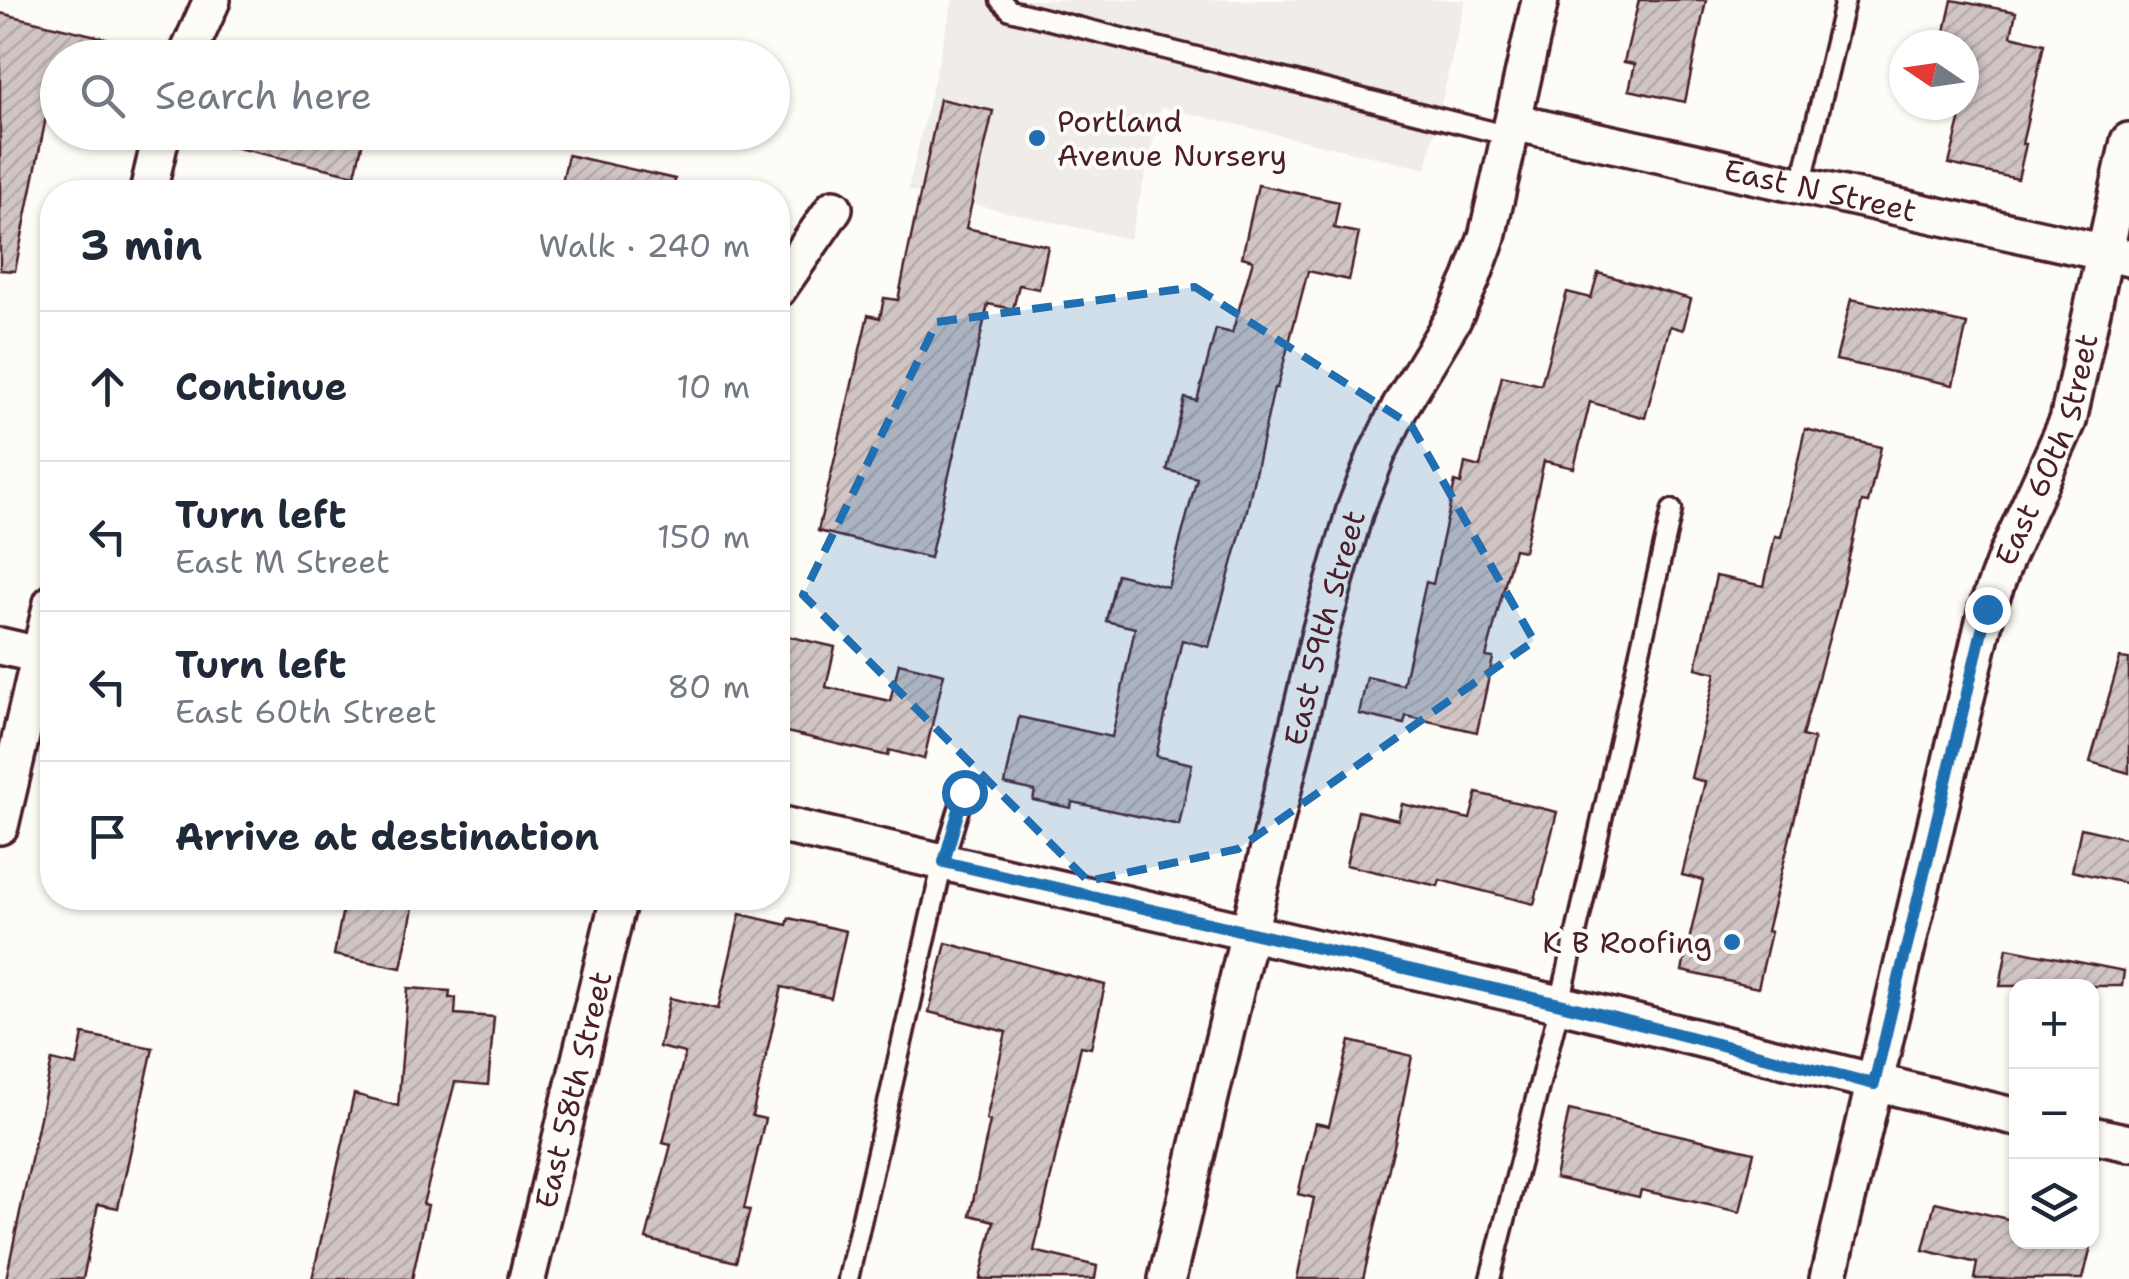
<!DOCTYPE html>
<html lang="en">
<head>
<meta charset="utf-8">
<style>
  :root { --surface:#fff; --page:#f6f6f7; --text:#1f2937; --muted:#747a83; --line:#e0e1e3 }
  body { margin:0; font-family:"Shantell Sans",sans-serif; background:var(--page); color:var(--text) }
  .controls { position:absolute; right:30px; bottom:30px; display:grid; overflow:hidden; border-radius:20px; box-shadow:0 2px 8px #0004 }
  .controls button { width:90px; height:90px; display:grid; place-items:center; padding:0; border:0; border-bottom:2px solid var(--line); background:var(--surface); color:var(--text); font:50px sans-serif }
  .compass { position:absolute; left:1889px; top:30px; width:90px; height:90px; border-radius:50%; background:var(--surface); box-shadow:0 2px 8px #0004; rotate:283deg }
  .stop { position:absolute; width:30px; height:30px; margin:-22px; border:8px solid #1f6fb2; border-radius:50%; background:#fff }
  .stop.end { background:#1f6fb2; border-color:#fff; box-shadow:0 2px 10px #0008 }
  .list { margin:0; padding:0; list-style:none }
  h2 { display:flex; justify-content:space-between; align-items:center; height:130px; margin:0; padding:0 40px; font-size:42px }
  h2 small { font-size:32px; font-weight:400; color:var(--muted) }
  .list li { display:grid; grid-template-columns:65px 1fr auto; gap:30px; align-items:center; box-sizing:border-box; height:150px; padding:0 40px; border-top:2px solid var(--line) }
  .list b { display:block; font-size:38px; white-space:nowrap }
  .list p { margin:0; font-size:32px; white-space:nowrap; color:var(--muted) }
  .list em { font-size:32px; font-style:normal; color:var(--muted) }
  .icon { flex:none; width:55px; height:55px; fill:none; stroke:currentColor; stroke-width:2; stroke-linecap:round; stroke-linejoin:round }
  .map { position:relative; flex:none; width:2129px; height:1279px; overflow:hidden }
  .search { position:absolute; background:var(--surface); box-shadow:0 2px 8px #0004; left:40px; top:40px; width:750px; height:110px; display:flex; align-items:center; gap:25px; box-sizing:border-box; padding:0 35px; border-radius:55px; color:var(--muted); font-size:38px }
  .panel { position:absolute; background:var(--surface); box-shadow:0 2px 8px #0004; left:40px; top:180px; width:750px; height:730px; border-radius:40px }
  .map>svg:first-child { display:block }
</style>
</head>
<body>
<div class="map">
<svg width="2129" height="1279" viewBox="0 0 2129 1279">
  <defs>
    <pattern id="building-hatch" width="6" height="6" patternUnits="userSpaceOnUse" patternTransform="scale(2.5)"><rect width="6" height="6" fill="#d0c5c4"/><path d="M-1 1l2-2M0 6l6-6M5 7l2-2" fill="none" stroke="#b4a9a9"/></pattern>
  </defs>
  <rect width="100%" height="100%" fill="#fdfcf7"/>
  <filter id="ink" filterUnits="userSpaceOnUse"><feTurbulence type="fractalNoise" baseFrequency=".01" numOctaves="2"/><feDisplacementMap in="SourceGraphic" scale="20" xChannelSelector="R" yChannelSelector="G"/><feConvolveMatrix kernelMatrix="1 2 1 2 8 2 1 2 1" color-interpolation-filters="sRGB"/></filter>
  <g filter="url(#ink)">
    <path fill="#f0ece8" d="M953 0H1465L1426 169 1161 107 1130 239 908 190Z"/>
    <g fill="url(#building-hatch)" stroke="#4a1f2b" stroke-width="2.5">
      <path d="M1639 0H1706L1685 102 1629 90 1635 64 1624 62Z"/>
      <path d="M1952 0 2016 12 2011 36 2044 44 2022 144H2026L2018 179 1949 164 1964 105V45H1942Z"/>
      <path d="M0 13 134 45 133 58H58L15 271 0 270Z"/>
      <path d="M940 99 993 111 966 228 1048 246 1039 289 1019 285 1013 309 988 304 930 558 818 531 868 315 880 318 884 298 898 300Z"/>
      <path d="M231 132H365L355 175 229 146Z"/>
      <path d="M568 155 675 179 674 192H560Z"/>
      <path d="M1258 185 1339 202 1334 228 1359 233 1349 280 1308 271 1277 388H1274L1247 510 1209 647 1182 640 1156 756 1192 764 1179 825 1072 802 1071 808 1033 800 1035 791 1005 784 1019 717 1112 737 1135 628 1106 621 1117 574 1168 587 1197 478 1167 470 1185 398 1197 401 1216 329 1232 333 1253 260 1242 257Z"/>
      <path d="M1598 273 1691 299 1683 330 1670 326 1645 418 1590 402 1574 468 1544 461 1524 551 1514 549 1486 657 1493 658 1477 732 1406 716 1404 724 1359 714 1367 677 1403 685 1426 582 1433 584 1455 482 1461 484 1465 463 1480 467 1502 376 1541 385 1567 292 1591 298Z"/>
      <path d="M1851 299 1967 324 1953 385 1836 360Z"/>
      <path d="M1805 429 1881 447 1868 503 1862 502 1837 609 1802 736 1814 739 1767 931 1771 932 1758 988 1682 971 1703 880 1682 875 1705 782 1691 778 1716 673 1696 668 1716 576 1764 586 1775 536 1781 537Z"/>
      <path d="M778 634 835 647 826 687 890 701 899 663 944 674 924 759 889 750 888 756 778 730Z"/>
      <path d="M2120 658 2129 659V773L2090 762Z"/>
      <path d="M1477 793 1557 812 1534 904 1440 880 1438 886 1346 865 1358 811 1398 820 1402 804 1470 819Z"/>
      <path d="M2081 828 2129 839V884L2072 871Z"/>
      <path d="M345 898H415L401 968 334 955Z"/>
      <path d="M740 914 787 925 789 918 846 931 831 998 782 987 752 1116 765 1119 744 1209 750 1210 736 1262 646 1239 671 1145 663 1143 685 1053 659 1047 670 998 718 1009Z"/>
      <path d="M946 943 1105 985 1091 1048 1081 1046 1034 1251 1097 1266 1095 1279H980L994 1221 970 1215 990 1121 986 1120 1006 1032 929 1012Z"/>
      <path d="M2007 948 2124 971 2122 986H2000Z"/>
      <path d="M408 988 450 991 449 998H456L455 1014 494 1017 488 1085 455 1082 423 1204 428 1205 412 1279H312L354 1094 398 1106Z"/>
      <path d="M83 1034 153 1048 118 1208 98 1204 83 1279H6L52 1060 77 1066Z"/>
      <path d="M1350 1041 1412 1056 1395 1142 1363 1279H1297L1314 1198 1298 1194 1315 1123 1329 1126Z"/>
      <path d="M1569 1110 1754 1152 1740 1212 1641 1190 1639 1197 1555 1178Z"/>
      <path d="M1935 1202 2016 1221V1242H2092L2083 1279H1974L1977 1263 1923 1250Z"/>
    </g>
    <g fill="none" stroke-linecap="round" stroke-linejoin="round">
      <g stroke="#4a1f2b" stroke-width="25">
        <g id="lane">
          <path d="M1000 0 1010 10 1510 136"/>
          <path d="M1801 186 1845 0"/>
          <path d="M848 1279 943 862 964 792"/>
          <path d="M1490 1279 1560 1004 1672 510"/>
        </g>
      </g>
      <g stroke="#4a1f2b" stroke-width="42">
        <g id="street">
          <path d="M186 58 212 0"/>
          <path id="s1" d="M1513 122 2129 258"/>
          <path d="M148 192 162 132"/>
          <path d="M778 289 834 208"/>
          <path d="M0 646 52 658"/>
          <path d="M778 824 1560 1004 2016 1117"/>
          <path d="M0 826 52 603"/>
          <path d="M2092 1135 2129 1143"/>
          <path id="s2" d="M527 1279 619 898"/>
          <path id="s3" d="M1167 1279 1320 633 1355 510 1377 454 1401 405 1453 319 1472 278 1487 237 1540 0"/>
          <path id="s4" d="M1828 1279 1987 609 2007 555 2068 421 2129 141"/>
        </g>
      </g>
      <use href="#lane" stroke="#fdfcf7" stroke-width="18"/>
      <use href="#street" stroke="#fdfcf7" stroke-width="35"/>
    </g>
  </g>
  <g fill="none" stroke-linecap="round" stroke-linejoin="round" filter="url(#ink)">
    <path stroke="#1f6fb2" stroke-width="12" d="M964 792 944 862 1560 1004 1874 1084 1987 609"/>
  </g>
  <path fill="#1f6fb2" fill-opacity="0.2" stroke="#1f6fb2" stroke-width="8" stroke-dasharray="20 12" stroke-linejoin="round" d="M1195 287 1411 425 1534 641 1238 849 1088 881 803 595 937 322Z"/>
  <g fill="#1f6fb2" stroke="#fdfcf7" stroke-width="4">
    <circle cx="1037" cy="138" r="10"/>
    <circle cx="1732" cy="942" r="10"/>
  </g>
  <g text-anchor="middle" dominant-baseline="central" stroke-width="8" stroke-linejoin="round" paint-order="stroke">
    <g font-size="30" fill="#4a1f2b" stroke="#fdfcf7" text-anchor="start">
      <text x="1057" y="121">Portland<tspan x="1057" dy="34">Avenue Nursery</tspan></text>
      <text x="1712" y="942" text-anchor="end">K B Roofing</text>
    </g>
    <g font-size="30" fill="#4a1f2b" stroke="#fdfcf7">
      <text stroke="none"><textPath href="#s1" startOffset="315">East N Street</textPath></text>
      <text stroke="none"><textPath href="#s4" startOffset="860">East 60th Street</textPath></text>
      <text stroke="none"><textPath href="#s3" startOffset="670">East 59th Street</textPath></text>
      <text stroke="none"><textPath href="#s2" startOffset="195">East 58th Street</textPath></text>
    </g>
  </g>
</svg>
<div class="controls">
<button>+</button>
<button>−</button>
<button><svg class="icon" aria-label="layers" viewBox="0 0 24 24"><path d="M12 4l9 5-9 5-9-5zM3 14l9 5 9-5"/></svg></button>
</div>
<svg class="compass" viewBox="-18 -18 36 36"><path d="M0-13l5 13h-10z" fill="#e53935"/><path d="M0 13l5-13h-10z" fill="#747a83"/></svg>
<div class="stop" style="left:964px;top:792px"></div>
<div class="stop end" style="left:1987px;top:609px"></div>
<div class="search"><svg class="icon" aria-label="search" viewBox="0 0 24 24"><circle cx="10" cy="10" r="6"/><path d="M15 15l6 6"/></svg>Search here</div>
<section class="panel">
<h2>3 min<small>Walk · 240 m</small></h2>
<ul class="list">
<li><svg class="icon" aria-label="ahead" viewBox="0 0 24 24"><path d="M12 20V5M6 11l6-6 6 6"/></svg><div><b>Continue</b></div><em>10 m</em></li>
<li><svg class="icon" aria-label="left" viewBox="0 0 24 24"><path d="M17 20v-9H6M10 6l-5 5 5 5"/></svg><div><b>Turn left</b><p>East M Street</p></div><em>150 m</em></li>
<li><svg class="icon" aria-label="left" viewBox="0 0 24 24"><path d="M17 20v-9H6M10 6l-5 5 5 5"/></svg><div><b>Turn left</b><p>East 60th Street</p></div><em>80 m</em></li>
<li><svg class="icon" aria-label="arrive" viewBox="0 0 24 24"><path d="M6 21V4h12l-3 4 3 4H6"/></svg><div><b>Arrive at destination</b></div></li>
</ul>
</section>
</div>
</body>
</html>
